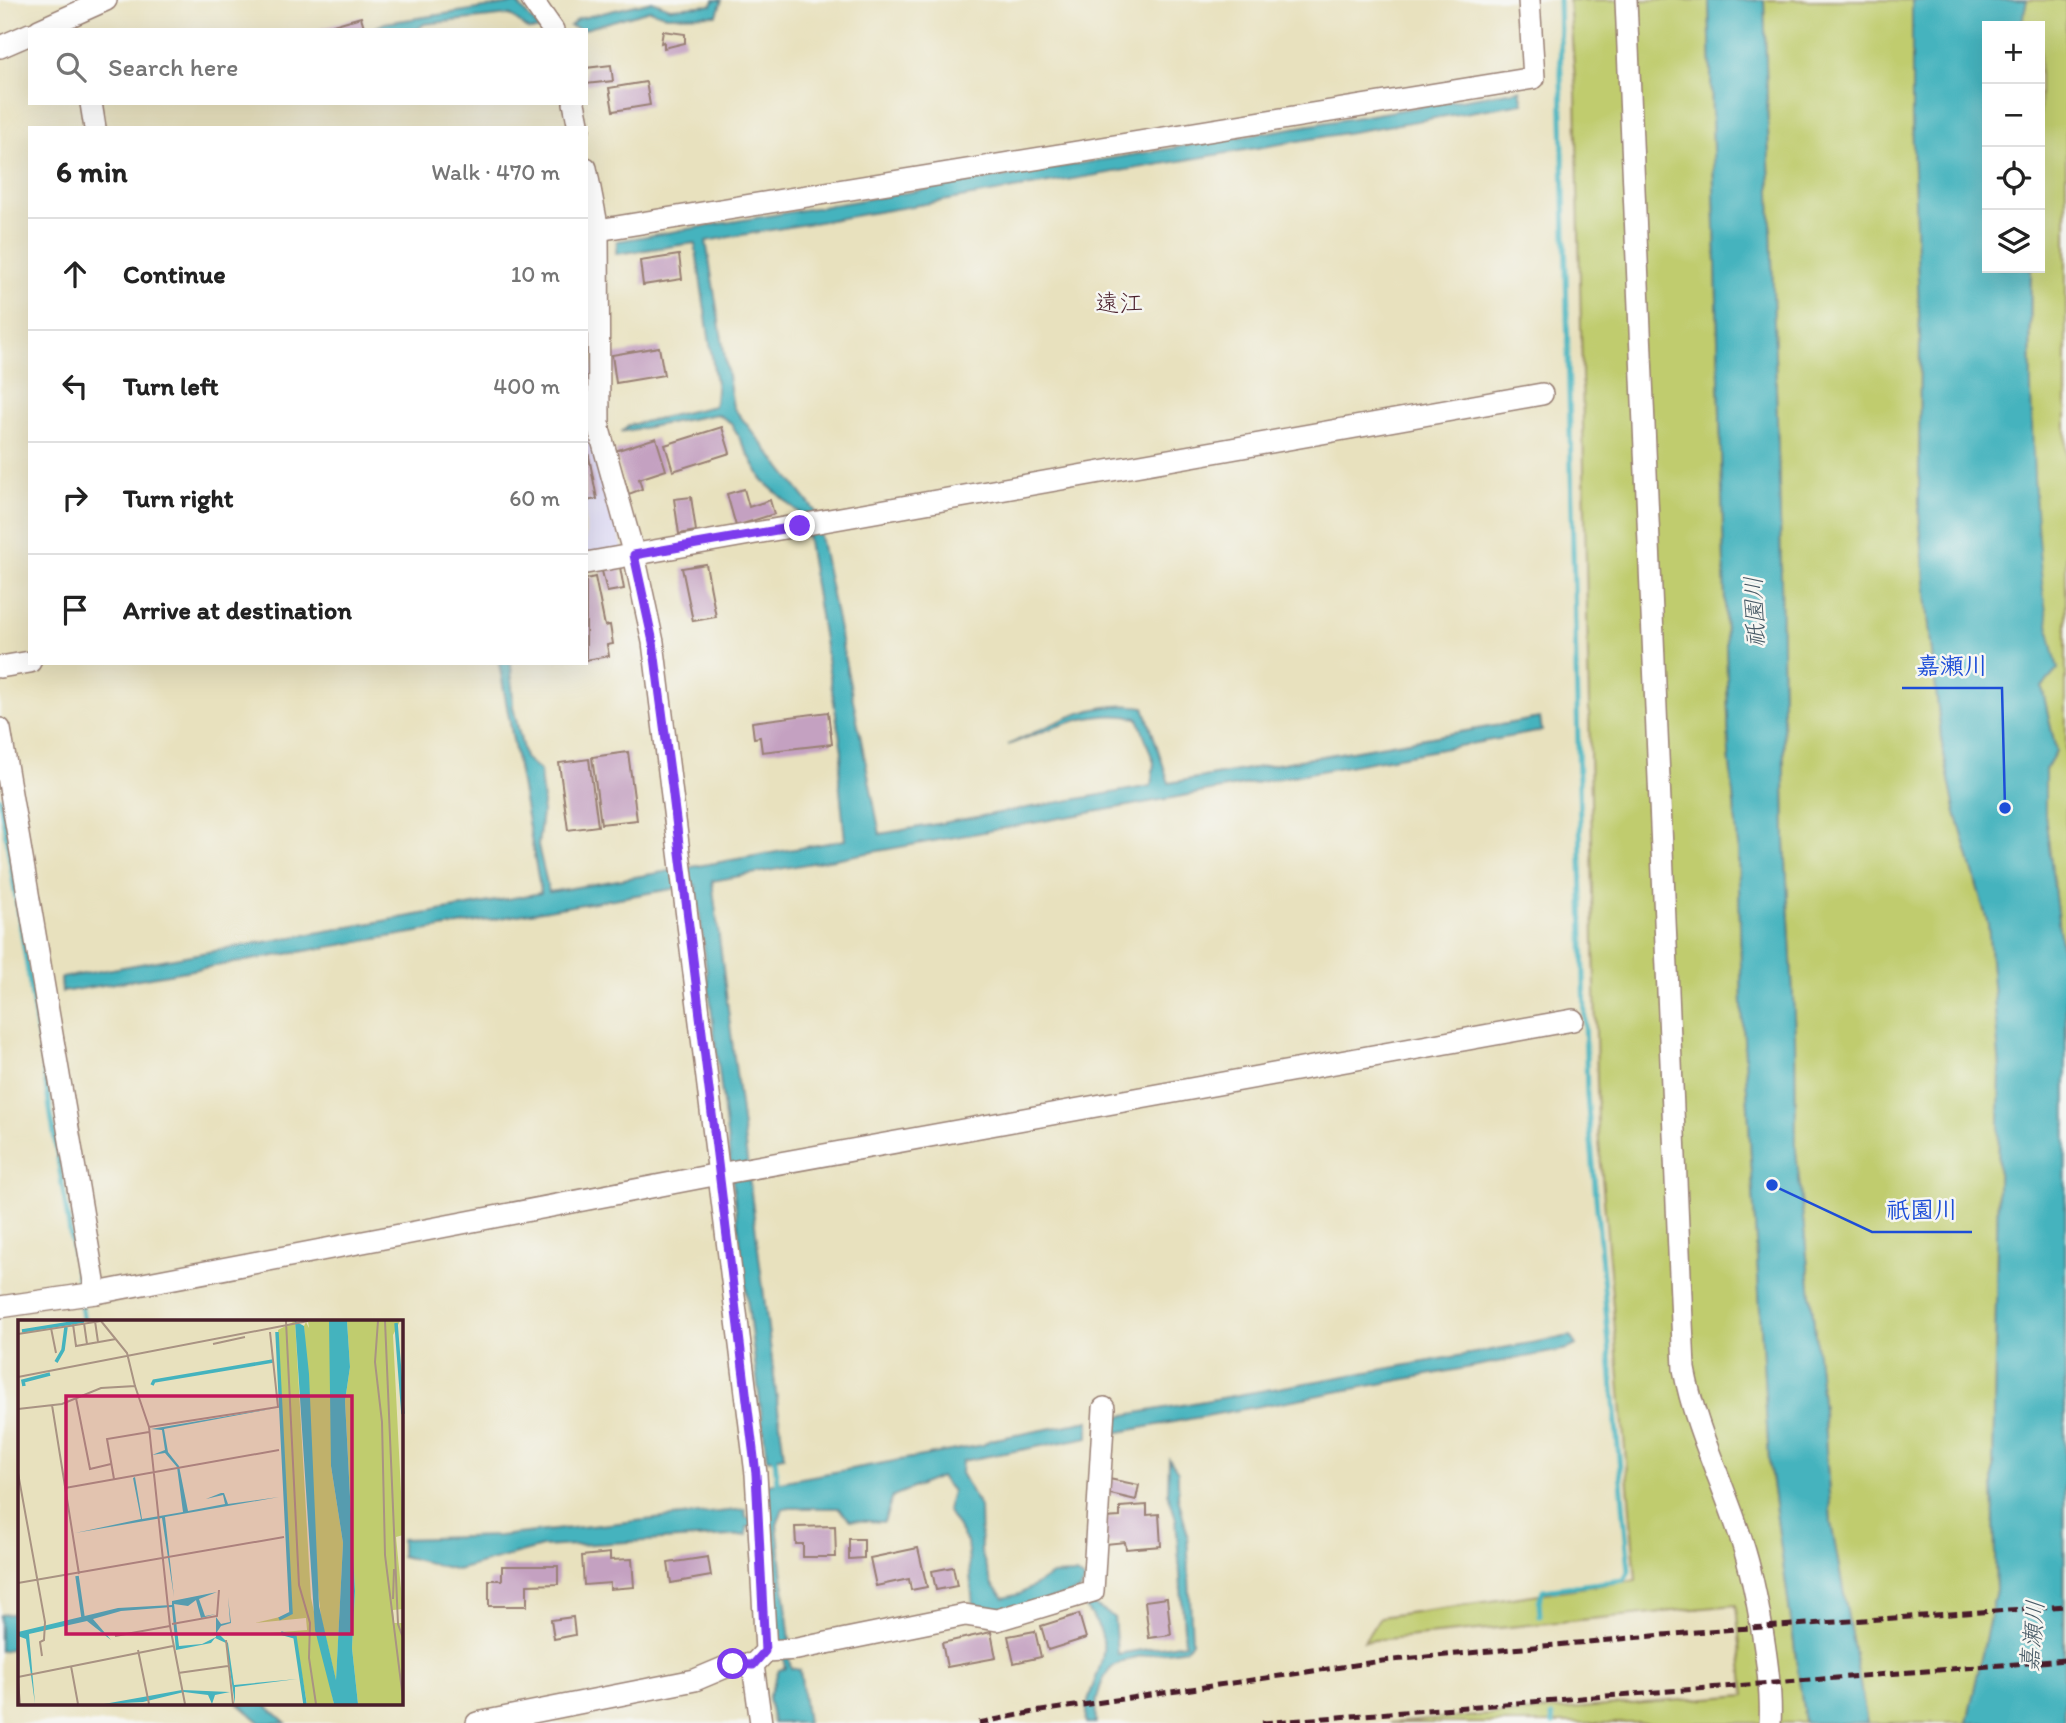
<!DOCTYPE html>
<html lang="en">
<head>
<meta charset="utf-8">
<style>
  :root { --surface:#fff; --page:#f6f6f6; --text:#222; --muted:#767676; --line:#e0e0e0 }
  body { margin:0; font-family:Itim,"Klee One",sans-serif; background:var(--page); color:var(--text) }
  .controls { position:absolute; right:21px; top:21px; display:grid; overflow:hidden; border-radius:0px; box-shadow:0 7px 28px #0002 }
  .controls button { width:63px; height:63px; display:grid; place-items:center; padding:0; border:0; border-bottom:2px solid var(--line); background:var(--surface); color:var(--text); font:35px sans-serif }
  .stop { position:absolute; width:21px; height:21px; margin:-16px; border:5px solid #7c3aed; border-radius:50%; background:#fff }
  .stop.end { background:#7c3aed; border-color:#fff; box-shadow:0 2px 7px #0008 }
  .list { margin:0; padding:0; list-style:none }
  h2 { display:flex; justify-content:space-between; align-items:center; height:91px; margin:0; padding:0 28px; font-size:30px }
  h2 small { font-size:23px; font-weight:400; color:var(--muted) }
  .list li { display:grid; grid-template-columns:46px 1fr auto; gap:21px; align-items:center; box-sizing:border-box; height:112px; padding:0 28px; border-top:2px solid var(--line) }
  .list b { display:block; font-size:26px; white-space:nowrap }
  .list em { font-size:23px; font-style:normal; color:var(--muted) }
  .icon { flex:none; width:38px; height:38px; fill:none; stroke:currentColor; stroke-width:2; stroke-linecap:round; stroke-linejoin:round }
  .map { position:relative; flex:none; width:2066px; height:1723px; overflow:hidden }
  .search { position:absolute; background:var(--surface); box-shadow:0 7px 28px #0002; left:28px; top:28px; width:560px; height:77px; display:flex; align-items:center; gap:18px; box-sizing:border-box; padding:0 24px; border-radius:0px; color:var(--muted); font-size:26px }
  .panel { position:absolute; background:var(--surface); box-shadow:0 7px 28px #0002; left:28px; top:126px; width:560px; height:539px; border-radius:0px }
  .map>svg:first-child { display:block }
</style>
</head>
<body>
<div class="map">
<svg width="2066" height="1723" viewBox="0 0 2066 1723">
  <rect width="100%" height="100%" fill="#f6f6f2"/>
  <filter id="ink" filterUnits="userSpaceOnUse"><feTurbulence type="fractalNoise" baseFrequency=".0143" numOctaves="2"/><feDisplacementMap in="SourceGraphic" scale="14" xChannelSelector="R" yChannelSelector="G"/><feConvolveMatrix kernelMatrix="1 2 1 2 8 2 1 2 1" color-interpolation-filters="sRGB"/></filter>
  <filter id="wash" filterUnits="userSpaceOnUse"><feTurbulence type="fractalNoise" baseFrequency=".00686" numOctaves="4" result="noise"/><feDisplacementMap in="SourceGraphic" scale="28" xChannelSelector="R" yChannelSelector="G"/><feGaussianBlur stdDeviation="1.57" result="paint"/><feColorMatrix in="noise" values="0 0 0 0 0 0 0 0 0 0 0 0 0 0 0 0 0 1.4 0 .05"/><feComposite in="paint" operator="in"/></filter>
  <g filter="url(#wash)">
    <rect width="100%" height="100%" fill="#e8e1be"/>
    <path fill="#dad6f7" d="M593 270V426L626 562 586 570V271Z"/>
    <g fill="#c0cc6e" stroke="#85764c" stroke-width="2">
      <path d="M1569 0H1709L1729 753 1738 845 1742 1006 1769 1461 1805 1723H1390L1745 1695 1736 1605 1364 1641 1380 1617 1636 1580 1598 1129 1576 93Z"/>
      <path d="M1764 0H1912V117L1920 335 1919 511 1928 616 1942 744 1955 809 1988 924 2000 1069 1993 1477 1996 1590 1967 1723H1867L1831 1523 1824 1421 1796 1151 1795 1036 1785 841 1780 516Z"/>
      <path d="M2027 0H2066V986L2045 814V770L2056 751 2042 687 2057 669C2024 540 2031 400 2031 268H2040V26H2021Z"/>
    </g>
    <g fill="#44b3be" stroke="#476974" stroke-width="2">
      <path d="M714 0H722L717 15 667 16 650 10 582 30 570 26 578 19 652 1 670 8 712 5Z"/>
      <path d="M1709 0H1764L1780 516 1785 841 1795 1036 1796 1151 1824 1421 1831 1523 1867 1723H1805L1769 1461 1742 1006 1738 845 1729 753Z"/>
      <path d="M1912 0H2027L2021 26H1987V268H2031C2029 337 2031 408 2034 477 2038 542 2041 606 2058 669L2042 687 2056 751 2045 770V814L2066 986 2064 1723H1967L1996 1590 1993 1477 2000 1069 1988 924 1955 809 1942 744 1928 616 1919 511 1920 335 1912 117Z"/>
      <path d="M517 3 540 30H529L510 15 424 24 417 30H370L385 23Z"/>
      <path d="M1520 90 1523 103 706 241 733 407 815 511 880 834 1151 786 1154 763 1138 718C1092 708 1051 729 1008 745 1052 724 1095 699 1144 707L1169 783 1540 718 1542 731 712 881 784 1456 767 1459 696 885 62 992 61 978 541 893 499 663H511L513 707 525 758 540 771 543 803 538 846 549 892 845 840 839 779 842 751 804 517 763 481 731 423 717 414 621 432 630 425 714 406 717 390 695 243 616 254 617 241Z"/>
      <path d="M1570 1336 1576 1345 1568 1349 1114 1433V1417Z"/>
      <path d="M1089 1421V1437L962 1461 961 1473 980 1507 981 1552 992 1585 1004 1598 1020 1594 1052 1575 1076 1574 1085 1581 1080 1591 1010 1610 973 1605 967 1542 947 1510 952 1491 940 1477 893 1496 884 1522 850 1520 838 1508H783L777 1525 790 1641 786 1643 791 1668 800 1670 807 1723H773L768 1698 779 1670 785 1668 781 1643 776 1644 767 1527H747V1535L542 1547 457 1570 401 1556V1539L499 1536 745 1509 746 1518 768 1516V1484L983 1445 990 1440Z"/>
      <path d="M1169 1459 1178 1472V1497L1187 1532 1192 1642 1185 1649C1165 1653 1138 1654 1119 1663 1100 1671 1094 1705 1096 1723H1086C1082 1693 1112 1662 1101 1633 1098 1623 1089 1613 1084 1605L1090 1603 1114 1617 1117 1654 1185 1643 1176 1519 1168 1493Z"/>
      <path d="M19 1613V1647L0 1651V1615Z"/>
      <path d="M239 1704H265L286 1723H261Z"/>
    </g>
    <g fill="none" stroke-linecap="round" stroke-linejoin="round">
      <g stroke="#44b3be" stroke-width="5">
        <path d="M0 798 79 1289"/>
        <path d="M80 1299 84 1322"/>
        <path d="M775 1458 777 1482"/>
        <path d="M1540 1616 1539 1601 1543 1590 1624 1580 1629 1571 1587 1096 1559 0"/>
        <path d="M1552 1717 1553 1723"/>
      </g>
    </g>
    <g id="blocks">
      <g fill="#c4a1c1">
        <path d="M361 17 365 30H319V29Z"/>
        <path d="M663 31 685 34V43L664 48V42L661 43Z"/>
        <path d="M611 65 613 81 586 84V68Z"/>
        <path d="M646 82 650 105 613 111 609 88Z"/>
        <path d="M679 255 682 279 643 285 640 261Z"/>
        <path d="M659 347 664 375 616 383 612 355Z"/>
        <path d="M722 427 730 453 673 471 665 445Z"/>
        <path d="M656 438 666 470 639 479 642 489 629 494 615 451Z"/>
        <path d="M586 441 597 499 586 501Z"/>
        <path d="M744 489 749 507 770 500 774 514 736 526 727 494Z"/>
        <path d="M691 497 696 531 679 534 674 499Z"/>
        <path d="M706 564 716 617 693 621 682 568Z"/>
        <path d="M620 567 624 589 607 592 602 571Z"/>
        <path d="M595 577 605 626 610 625 613 644 607 645 609 656 586 660V579Z"/>
        <path d="M828 712 832 744 762 752 760 737 754 738 752 722Z"/>
        <path d="M628 752 637 820 601 824 592 757Z"/>
        <path d="M589 759 598 826 568 830 559 763Z"/>
        <path d="M1109 1479 1139 1485 1136 1500 1106 1493Z"/>
        <path d="M1147 1505V1515L1159 1514 1161 1546 1126 1549 1125 1542 1106 1544 1104 1518 1120 1517V1507Z"/>
        <path d="M835 1526 836 1557H803V1544H796L795 1527Z"/>
        <path d="M849 1539H864V1558L849 1559Z"/>
        <path d="M918 1548 927 1587 911 1590 909 1579 876 1586 870 1558Z"/>
        <path d="M610 1553V1560L632 1559 634 1587 610 1589V1583L584 1585 582 1556Z"/>
        <path d="M708 1557 711 1576 671 1583 668 1563Z"/>
        <path d="M502 1566H558V1584L527 1585V1606H489V1580H502Z"/>
        <path d="M953 1567 957 1586 936 1590 932 1571Z"/>
        <path d="M1167 1598 1171 1635 1149 1638 1145 1601Z"/>
        <path d="M1079 1614 1086 1638 1048 1650 1041 1626Z"/>
        <path d="M573 1617 575 1635 554 1639 551 1620Z"/>
        <path d="M1035 1631 1041 1657 1014 1663 1008 1636Z"/>
        <path d="M991 1632 996 1658 947 1667 942 1643Z"/>
      </g>
    </g>
  </g>
  <g filter="url(#ink)">
    <use href="#blocks" fill-opacity="0" stroke="#998074" stroke-width="2"/>
    <g fill="none" stroke-linecap="round" stroke-linejoin="round">
      <g stroke="#998074" stroke-width="24">
        <g id="minor">
          <path d="M532 0 553 30"/>
          <path d="M1626 0 1684 1369C1695 1429 1724 1484 1742 1542 1756 1585 1773 1679 1770 1723"/>
          <path d="M39 30 106 0"/>
          <path d="M0 47 30 34"/>
          <path d="M91 103 95 128"/>
          <path d="M574 103 579 128"/>
          <path d="M586 168 598 230 599 429 634 555 653 642 756 1474 766 1651 753 1665 761 1723"/>
          <path d="M598 230 1534 78 1529 0"/>
          <path d="M586 563 1542 394"/>
          <path d="M0 667 30 662"/>
          <path d="M0 729 96 1293"/>
          <path d="M0 1307 96 1293 719 1174 1573 1020"/>
          <path d="M766 1651 797 1649 965 1615 997 1620 1093 1591 1104 1408"/>
          <path d="M477 1723 695 1680 733 1664 753 1665"/>
        </g>
      </g>
      <use href="#minor" stroke="#fff" stroke-width="21"/>
      <g stroke="#4a1f2b" stroke-width="5" stroke-dasharray="10 5" stroke-linecap="butt">
        <path d="M979 1723 1034 1712 1382 1661 1707 1631 2066 1606"/>
        <path d="M1262 1723 2066 1660"/>
      </g>
    </g>
  </g>
  <g fill="none" stroke-linecap="round" stroke-linejoin="round" filter="url(#ink)">
    <path stroke="#7c3aed" stroke-width="9" d="M733 1664 753 1665 765 1651 756 1474 672 787 653 642 634 555 800 526"/>
  </g>
  <g text-anchor="middle" dominant-baseline="central" stroke-width="5" stroke-linejoin="round" paint-order="stroke">
    <g font-size="24" fill="#4a1f2b" stroke="#f6f6f2">
      <text x="1119" y="302">遠江</text>
    </g>
    <g font-size="24" font-style="italic" fill="#485a66" stroke="#f6f6f2">
      <text transform="translate(1754 612) rotate(-92)">祇園川</text>
      <text transform="translate(2032 1636) rotate(-85)">嘉瀬川</text>
    </g>
  </g>
  <g transform="translate(18 1320)">
    <rect width="385" height="385" fill="#e8e1be"/>
    <path d="M277 1 293 278 316 384H289L277 315 238 314 289 310 288 298 237 303 274 294 260 10ZM290 1H311L313 10V146L325 223 318 361 303 297 296 235 286 6 288 2 291 8ZM329 1H382L375 15 385 211V215L378 217 385 289 375 290 376 303H385V384H340L334 328 337 271 327 81 332 47Z" fill="#c0cc6e"/>
    <path d="M277 1 286 6 291 54 301 286 318 360 325 223 313 146 311 1H329L332 47 327 81 337 271 334 328 340 384H316L297 310ZM258 88 146 109 150 132 161 146 170 191 207 184 205 175 188 179 203 173H206L210 184 261 177 147 197 156 277 144 198 57 213 123 199 115 158 117 157 124 199 165 192 159 147 147 133 134 135 147 130 144 110 133 109ZM199 272 181 279 187 296 198 294 183 298 178 280 170 286 156 284 161 326 184 324 198 317V297L203 304 212 302 210 277 213 303 203 306 199 312 210 323 216 365 279 359 217 367V384L208 323 197 318 193 323 158 330 154 287 103 291 75 299 93 320 69 301 11 314 17 384 8 319 0 316V312L100 288 154 285V281ZM164 370 212 372 197 375 194 384 190 375 166 372 125 382 86 384Z" fill="#44b3be"/>
    <path fill="none" stroke="#44b3be" stroke-width="3.5" d="M378 3 385 94M4 11 66 1M259 12 273 293 261 299M38 42 45 30 48 7M134 65 136 61 255 41M6 66 5 61 32 54M59 256 65 297M263 313 277 317 287 384"/>
    <path fill="none" stroke="#a99383" stroke-width="2" d="M77 1 80 22M268 1 281 265 292 303 291 338 298 384M360 1 357 42 364 102 367 235 385 379M367 1 380 304 385 318M66 3 69 24M55 4 58 26 98 19M33 8 38 33M0 14 83 1M195 24 227 17M0 57 290 1M117 66 131 107 152 306 167 384M58 78 72 149 93 144M34 85 61 254M0 89 44 84 83 68 117 66 109 33 83 1M131 107 260 87 252 12M0 153 27 302 26 320 22 322 24 336M96 159 89 119 131 112M47 168 261 130M0 263 266 217M375 279 376 249M154 304 199 296 201 270M97 316 152 306M208 320 215 384M120 330 131 384M53 346 60 384M160 353 210 346M0 357 155 326M0 362 2 384"/>
    <path fill="#c2185b" fill-opacity="0.15" stroke="#c2185b" stroke-width="3.5" d="M48 76H334V314H48Z"/>
    <rect width="385" height="385" fill="none" stroke="#4a1f2b" stroke-width="3.5"/>
  </g>
  <path fill="none" stroke="#1d4ed8" stroke-width="2.5" d="M2005 808L2002 688H1902M1772 1185L1872 1232H1972"/>
  <g fill="#1d4ed8" stroke="#f6f6f2" stroke-width="2.5">
    <circle cx="2005" cy="808" r="7"/>
    <circle cx="1772" cy="1185" r="7"/>
  </g>
  <g font-size="24" text-anchor="middle" font-weight="bold" fill="#1d4ed8" stroke="#f6f6f2" stroke-width="5" stroke-linejoin="round" paint-order="stroke">
    <text x="1952" y="674">嘉瀬川</text>
    <text x="1922" y="1218">祇園川</text>
  </g>
</svg>
<div class="controls">
<button>+</button>
<button>−</button>
<button><svg class="icon" aria-label="locate" viewBox="0 0 24 24"><circle cx="12" cy="12" r="6"/><path d="M12 2v4M12 18v4M2 12h4M18 12h4"/></svg></button>
<button><svg class="icon" aria-label="layers" viewBox="0 0 24 24"><path d="M12 4l9 5-9 5-9-5zM3 14l9 5 9-5"/></svg></button>
</div>
<div class="stop" style="left:733px;top:1664px"></div>
<div class="stop end" style="left:800px;top:526px"></div>
<div class="search"><svg class="icon" aria-label="search" viewBox="0 0 24 24"><circle cx="10" cy="10" r="6"/><path d="M15 15l6 6"/></svg>Search here</div>
<section class="panel">
<h2>6 min<small>Walk · 470 m</small></h2>
<ul class="list">
<li><svg class="icon" aria-label="ahead" viewBox="0 0 24 24"><path d="M12 20V5M6 11l6-6 6 6"/></svg><div><b>Continue</b></div><em>10 m</em></li>
<li><svg class="icon" aria-label="left" viewBox="0 0 24 24"><path d="M17 20v-9H6M10 6l-5 5 5 5"/></svg><div><b>Turn left</b></div><em>400 m</em></li>
<li><svg class="icon" aria-label="right" viewBox="0 0 24 24"><path d="M7 20v-9h11M14 6l5 5-5 5"/></svg><div><b>Turn right</b></div><em>60 m</em></li>
<li><svg class="icon" aria-label="arrive" viewBox="0 0 24 24"><path d="M6 21V4h12l-3 4 3 4H6"/></svg><div><b>Arrive at destination</b></div></li>
</ul>
</section>
</div>
</body>
</html>
